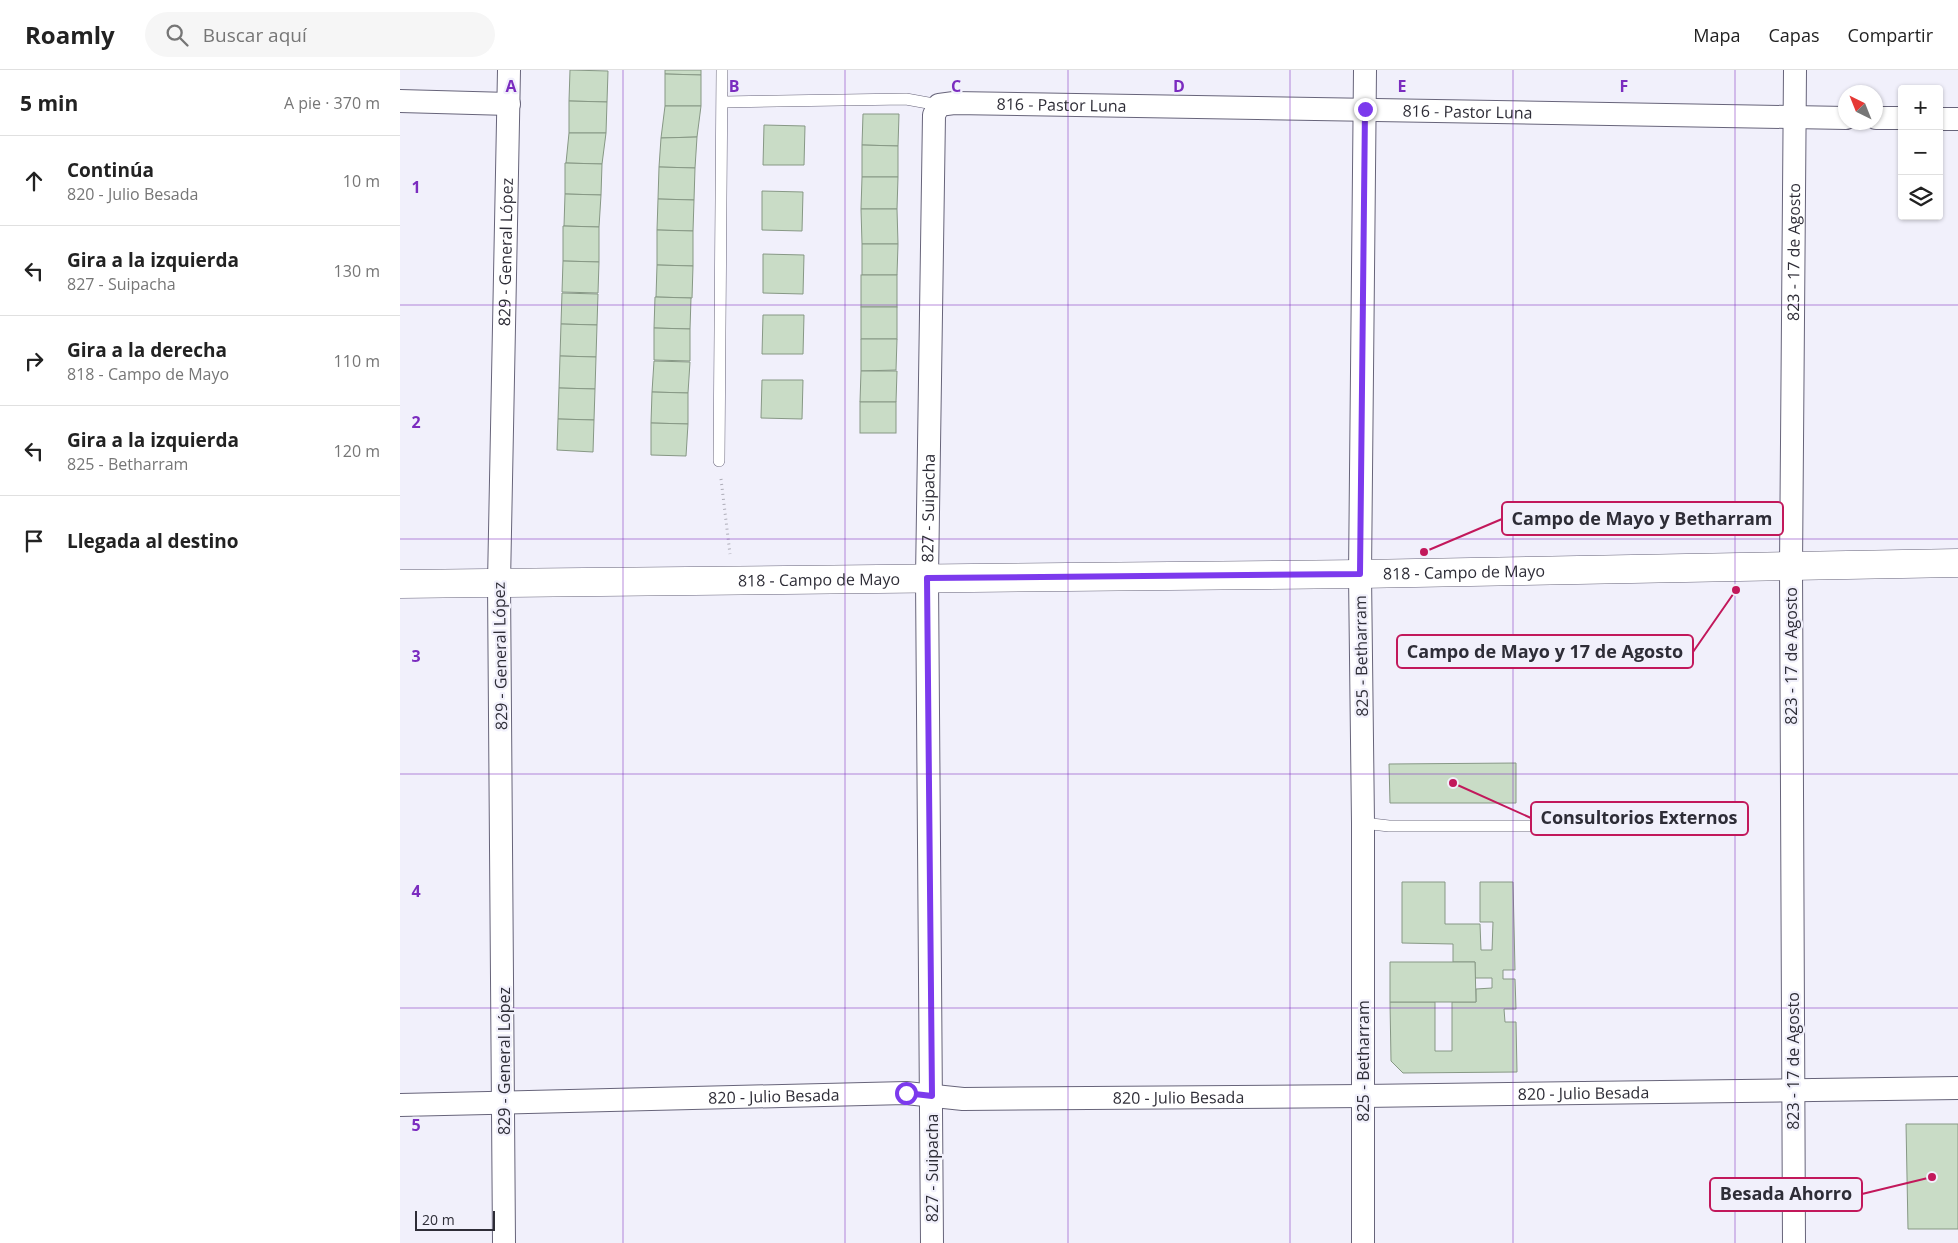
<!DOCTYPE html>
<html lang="es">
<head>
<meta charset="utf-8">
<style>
  :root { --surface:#fff; --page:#f6f6f6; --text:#222; --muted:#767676; --line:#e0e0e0 }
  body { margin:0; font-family:"Open Sans",sans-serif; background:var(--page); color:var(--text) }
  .controls { position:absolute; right:15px; top:15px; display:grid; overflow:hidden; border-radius:5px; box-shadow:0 1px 4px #0004 }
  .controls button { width:45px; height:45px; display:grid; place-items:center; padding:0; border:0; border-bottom:1px solid var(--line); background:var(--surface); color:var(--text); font:25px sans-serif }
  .compass { position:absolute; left:1438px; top:15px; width:45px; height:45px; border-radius:50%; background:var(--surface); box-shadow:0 1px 4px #0004; rotate:317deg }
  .scale { position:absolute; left:15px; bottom:12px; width:80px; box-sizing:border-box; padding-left:5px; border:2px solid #2e2d37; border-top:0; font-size:14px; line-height:18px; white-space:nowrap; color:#2e2d37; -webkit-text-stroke:4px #f1f0fb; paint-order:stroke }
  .stop { position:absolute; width:15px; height:15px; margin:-11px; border:4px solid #7c3aed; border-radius:50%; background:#fff }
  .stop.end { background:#7c3aed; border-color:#fff; box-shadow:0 1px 5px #0008 }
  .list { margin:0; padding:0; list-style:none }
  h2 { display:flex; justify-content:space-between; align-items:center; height:65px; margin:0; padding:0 20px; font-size:21px }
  h2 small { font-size:16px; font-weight:400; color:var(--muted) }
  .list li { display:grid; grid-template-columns:32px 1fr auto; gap:15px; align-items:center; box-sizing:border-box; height:90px; padding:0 20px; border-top:1px solid var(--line) }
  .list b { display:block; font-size:19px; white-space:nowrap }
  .list p { margin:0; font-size:16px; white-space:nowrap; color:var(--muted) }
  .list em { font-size:16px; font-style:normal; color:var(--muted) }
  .icon { flex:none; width:28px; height:28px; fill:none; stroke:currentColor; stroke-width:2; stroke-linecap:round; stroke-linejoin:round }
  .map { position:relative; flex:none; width:1558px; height:1173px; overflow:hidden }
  header { display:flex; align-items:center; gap:30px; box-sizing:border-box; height:70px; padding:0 25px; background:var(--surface); border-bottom:1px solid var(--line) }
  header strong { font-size:24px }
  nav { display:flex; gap:28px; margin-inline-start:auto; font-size:18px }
  .search { width:350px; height:45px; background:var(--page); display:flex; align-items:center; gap:12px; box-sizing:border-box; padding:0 18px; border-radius:28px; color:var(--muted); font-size:19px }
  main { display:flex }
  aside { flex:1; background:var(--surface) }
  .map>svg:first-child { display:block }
</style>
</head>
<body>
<header>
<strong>Roamly</strong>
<div class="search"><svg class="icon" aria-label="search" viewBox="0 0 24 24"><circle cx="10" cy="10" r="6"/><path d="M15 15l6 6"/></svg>Buscar aquí</div>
<nav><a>Mapa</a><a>Capas</a><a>Compartir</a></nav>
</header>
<main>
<aside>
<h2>5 min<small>A pie · 370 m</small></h2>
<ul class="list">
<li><svg class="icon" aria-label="ahead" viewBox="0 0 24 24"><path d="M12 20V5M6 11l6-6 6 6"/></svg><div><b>Continúa</b><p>820 - Julio Besada</p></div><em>10 m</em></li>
<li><svg class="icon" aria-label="left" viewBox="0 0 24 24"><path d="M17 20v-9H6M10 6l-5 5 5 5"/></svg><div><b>Gira a la izquierda</b><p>827 - Suipacha</p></div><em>130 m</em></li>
<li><svg class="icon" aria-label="right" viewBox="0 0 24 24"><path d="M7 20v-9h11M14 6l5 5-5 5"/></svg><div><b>Gira a la derecha</b><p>818 - Campo de Mayo</p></div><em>110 m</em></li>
<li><svg class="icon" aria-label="left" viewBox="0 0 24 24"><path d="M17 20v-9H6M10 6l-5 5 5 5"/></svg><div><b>Gira a la izquierda</b><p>825 - Betharram</p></div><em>120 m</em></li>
<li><svg class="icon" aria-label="arrive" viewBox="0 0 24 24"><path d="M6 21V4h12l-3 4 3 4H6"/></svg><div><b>Llegada al destino</b></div></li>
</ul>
</aside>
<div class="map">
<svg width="1558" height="1173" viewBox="0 0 1558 1173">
  <rect width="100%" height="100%" fill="#f1f0fb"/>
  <g fill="#c9dcc6" stroke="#879885">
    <path d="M170 0 208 1 207 32 169 31Z"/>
    <path d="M265 0H301V5L265 4Z"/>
    <path d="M265 4 301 5V36H265Z"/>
    <path d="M169 31 207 32 206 63H169Z"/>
    <path d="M265 36H301L297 67 261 68Z"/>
    <path d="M463 44H499L498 76 462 75Z"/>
    <path d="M364 55 405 56 404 95H363Z"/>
    <path d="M169 63H206L202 94 166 93Z"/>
    <path d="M297 67 295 98 259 97 261 68Z"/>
    <path d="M462 75 498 76V107H462Z"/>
    <path d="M165 93 202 94 201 125 165 124Z"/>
    <path d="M259 97 295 98 294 130 258 129Z"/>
    <path d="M462 107H498L497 139H461Z"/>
    <path d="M362 121 403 122 402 161 362 160Z"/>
    <path d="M165 124 201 125 199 157 164 156Z"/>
    <path d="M258 129 294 130 293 161 257 160Z"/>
    <path d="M461 139H497L498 174H462Z"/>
    <path d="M163 156 199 157V192L163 191Z"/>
    <path d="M257 160 293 161V196L257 195Z"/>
    <path d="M462 174H498L497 205H462Z"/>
    <path d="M363 184 404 185 403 224 363 223Z"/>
    <path d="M163 191 199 192 198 223 162 222Z"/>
    <path d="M257 195 293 196 292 228 256 227Z"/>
    <rect x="461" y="205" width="36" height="32"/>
    <path d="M162 223 198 224 197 255 161 254Z"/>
    <path d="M255 227 291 228 290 259 254 258Z"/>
    <rect x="461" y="237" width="36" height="32"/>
    <path d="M363 245H404L403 284H362Z"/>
    <path d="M161 254 197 255 196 287 160 286Z"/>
    <path d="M254 258 290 259V291L254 290Z"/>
    <path d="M461 269H497L496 300 461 301Z"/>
    <path d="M160 286 196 287 195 319 159 318Z"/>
    <path d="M254 291 290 292 288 323 252 322Z"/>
    <path d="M461 301H497L496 332H460Z"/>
    <path d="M362 310H403L402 349 361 348Z"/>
    <path d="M159 318 195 319 194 350 158 349Z"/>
    <path d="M252 322 288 323V354L251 353Z"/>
    <rect x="460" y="332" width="36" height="31"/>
    <path d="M158 349 194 350 193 382 157 380Z"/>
    <path d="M251 353 288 354 286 386 251 385Z"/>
    <path d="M1116 693V733H990L989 694Z"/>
    <path d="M1002 812H1045V854H1080L1081 880H1092L1093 852H1080V812H1113L1115 900H1103V909H1115L1116 939H1104L1105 952H1116L1117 1002 1003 1003 991 991 990 932H1035V981H1052V932H1076V919L1092 918V908H1075V892H1053V874L1002 873Z"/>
    <path d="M990 892H1075L1076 932H990Z"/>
    <path d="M1506 1054H1558V1159H1508Z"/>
  </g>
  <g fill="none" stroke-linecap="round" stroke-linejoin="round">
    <g stroke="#67647a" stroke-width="12">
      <g id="service">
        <path d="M323 32 506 29 539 35"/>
        <path d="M319 391 322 0"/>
        <path d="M963 753 989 756H1138"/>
      </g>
    </g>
    <g stroke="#67647a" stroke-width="24">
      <g id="minor">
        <path d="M0 31 109 34"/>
        <path d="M1476 48H1502"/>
        <path d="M1539 49H1558"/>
        <path id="s1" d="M0 1035 506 1023 563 1029 963 1026 1558 1018"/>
        <path id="s2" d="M104 1173 99 513 109 0"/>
        <path id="s3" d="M532 1173 527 508 534 45 539 35 554 33 1446 48"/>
        <path d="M963 1173V753L960 504 965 0"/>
        <path id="s4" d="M1394 1173 1391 497 1395 0"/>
      </g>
    </g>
    <g stroke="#67647a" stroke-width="29">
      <g id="tertiary">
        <path id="s5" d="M0 514 960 504 1558 493"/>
      </g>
    </g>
    <path stroke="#aeadb8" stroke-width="3" stroke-dasharray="1 4" stroke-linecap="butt" d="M321 409 330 484"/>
    <use href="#service" stroke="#fff" stroke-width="11"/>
    <use href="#minor" stroke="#fff" stroke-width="22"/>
    <use href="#tertiary" stroke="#fff" stroke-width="28"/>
  </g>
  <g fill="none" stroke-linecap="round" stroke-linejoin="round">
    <path stroke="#7c3aed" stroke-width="6" d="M506 1023 532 1026 527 508 960 504 965 39"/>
  </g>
  <path fill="none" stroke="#7b2cbf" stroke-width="1" stroke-opacity="0.55" d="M223 0V1173M445 0V1173M668 0V1173M890 0V1173M1113 0V1173M1335 0V1173M0 235H1558M0 469H1558M0 704H1558M0 938H1558"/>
  <g text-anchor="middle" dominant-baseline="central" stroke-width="4.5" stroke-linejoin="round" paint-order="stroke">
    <g font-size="16" fill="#2e2d37" stroke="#f1f0fb">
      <text stroke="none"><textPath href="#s3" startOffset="1262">816 - Pastor Luna</textPath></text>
      <text stroke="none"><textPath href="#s3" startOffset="1668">816 - Pastor Luna</textPath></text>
      <text stroke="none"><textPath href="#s2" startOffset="991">829 - General López</textPath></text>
      <text stroke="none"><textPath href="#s4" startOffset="991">823 - 17 de Agosto</textPath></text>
      <text stroke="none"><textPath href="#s3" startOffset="735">827 - Suipacha</textPath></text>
      <text stroke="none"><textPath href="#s5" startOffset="1064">818 - Campo de Mayo</textPath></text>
      <text stroke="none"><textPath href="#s5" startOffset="419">818 - Campo de Mayo</textPath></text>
      <text transform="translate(100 586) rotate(-91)">829 - General López</text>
      <text transform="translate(961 586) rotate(-91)">825 - Betharram</text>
      <text transform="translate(1391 586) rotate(-90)">823 - 17 de Agosto</text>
      <text transform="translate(104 991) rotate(-90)">829 - General López</text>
      <text transform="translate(963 991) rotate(-90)">825 - Betharram</text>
      <text transform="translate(1393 991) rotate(-90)">823 - 17 de Agosto</text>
      <text stroke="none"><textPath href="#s1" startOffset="1184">820 - Julio Besada</textPath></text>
      <text stroke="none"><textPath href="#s1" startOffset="374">820 - Julio Besada</textPath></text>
      <text stroke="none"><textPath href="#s1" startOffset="779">820 - Julio Besada</textPath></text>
      <text transform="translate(532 1098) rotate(-90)">827 - Suipacha</text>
    </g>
  </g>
  <g font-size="16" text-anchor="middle" font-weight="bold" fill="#7b2cbf" stroke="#f1f0fb" stroke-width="4.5" stroke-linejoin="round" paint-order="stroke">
    <text x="111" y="22">A</text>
    <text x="334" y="22">B</text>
    <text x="556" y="22">C</text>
    <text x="779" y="22">D</text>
    <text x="1002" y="22">E</text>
    <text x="1224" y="22">F</text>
    <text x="16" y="123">1</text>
    <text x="16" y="358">2</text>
    <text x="16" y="592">3</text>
    <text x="16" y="827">4</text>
    <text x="16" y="1061">5</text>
  </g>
  <path fill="none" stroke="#c2185b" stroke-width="2" d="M1024 482L1102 449M1336 520L1293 582M1053 713L1131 748M1532 1107L1462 1124"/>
  <g fill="#c2185b" stroke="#f1f0fb" stroke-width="2">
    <circle cx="1024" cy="482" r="5"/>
    <circle cx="1336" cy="520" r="5"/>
    <circle cx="1053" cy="713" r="5"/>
    <circle cx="1532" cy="1107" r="5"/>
  </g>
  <g fill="#f1f0fb" stroke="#c2185b" stroke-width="2">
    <rect x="1102" y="432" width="281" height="33" rx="5"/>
    <rect x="997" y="565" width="296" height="33" rx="5"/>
    <rect x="1131" y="732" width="217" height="33" rx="5"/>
    <rect x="1310" y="1108" width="152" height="33" rx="5"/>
  </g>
  <g font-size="18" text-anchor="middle" font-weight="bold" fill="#2e2d37">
    <text x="1242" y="455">Campo de Mayo y Betharram</text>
    <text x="1145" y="588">Campo de Mayo y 17 de Agosto</text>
    <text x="1239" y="754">Consultorios Externos</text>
    <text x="1386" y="1130">Besada Ahorro</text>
  </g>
</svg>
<div class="controls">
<button>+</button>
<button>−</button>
<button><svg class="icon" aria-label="layers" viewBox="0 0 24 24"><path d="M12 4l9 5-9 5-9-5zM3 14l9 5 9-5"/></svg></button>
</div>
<svg class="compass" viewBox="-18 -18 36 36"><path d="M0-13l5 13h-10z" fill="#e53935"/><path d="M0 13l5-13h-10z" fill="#767676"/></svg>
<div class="scale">20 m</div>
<div class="stop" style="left:506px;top:1023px"></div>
<div class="stop end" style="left:965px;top:39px"></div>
</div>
</main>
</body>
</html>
